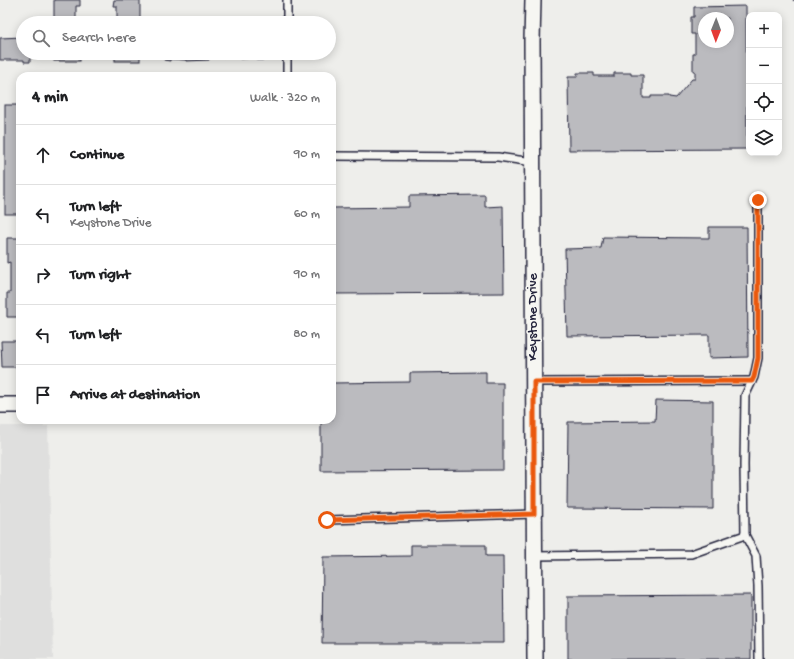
<!DOCTYPE html>
<html lang="en">
<head>
<meta charset="utf-8">
<style>
  :root { --surface:#fff; --page:#f2f2f2; --text:#202124; --muted:#757577; --line:#e0e0e0 }
  body { margin:0; font-family:"Gochi Hand",sans-serif; background:var(--page); color:var(--text) }
  .controls { position:absolute; right:12px; top:12px; display:grid; overflow:hidden; border-radius:8px; box-shadow:0 2px 10px #0003 }
  .controls button { width:36px; height:36px; display:grid; place-items:center; padding:0; border:0; border-bottom:1px solid var(--line); background:var(--surface); color:var(--text); font:20px sans-serif }
  .compass { position:absolute; left:698px; top:12px; width:36px; height:36px; border-radius:50%; background:var(--surface); box-shadow:0 2px 10px #0003; rotate:181deg }
  .stop { position:absolute; width:12px; height:12px; margin:-9px; border:3px solid #ea580c; border-radius:50%; background:#fff }
  .stop.end { background:#ea580c; border-color:#fff; box-shadow:0 1px 4px #0008 }
  .list { margin:0; padding:0; list-style:none }
  h2 { display:flex; justify-content:space-between; align-items:center; height:52px; margin:0; padding:0 16px; font-size:17px }
  h2 small { font-size:13px; font-weight:400; color:var(--muted) }
  .list li { display:grid; grid-template-columns:26px 1fr auto; gap:12px; align-items:center; box-sizing:border-box; height:60px; padding:0 16px; border-top:1px solid var(--line) }
  .list b { display:block; font-size:15px; white-space:nowrap }
  .list p { margin:0; font-size:13px; white-space:nowrap; color:var(--muted) }
  .list em { font-size:13px; font-style:normal; color:var(--muted) }
  .icon { flex:none; width:22px; height:22px; fill:none; stroke:currentColor; stroke-width:2; stroke-linecap:round; stroke-linejoin:round }
  .map { position:relative; flex:none; width:794px; height:659px; overflow:hidden }
  .search { position:absolute; background:var(--surface); box-shadow:0 2px 10px #0003; left:16px; top:16px; width:320px; height:44px; display:flex; align-items:center; gap:10px; box-sizing:border-box; padding:0 14px; border-radius:22px; color:var(--muted); font-size:15px }
  .panel { position:absolute; background:var(--surface); box-shadow:0 2px 10px #0003; left:16px; top:72px; width:320px; height:352px; border-radius:12px }
  .map>svg:first-child { display:block }
</style>
</head>
<body>
<div class="map">
<svg width="794" height="659" viewBox="0 0 794 659">
  <rect width="100%" height="100%" fill="#eeeeeb"/>
  <filter id="ink" filterUnits="userSpaceOnUse"><feTurbulence type="fractalNoise" baseFrequency=".025" numOctaves="2"/><feDisplacementMap in="SourceGraphic" scale="8" xChannelSelector="R" yChannelSelector="G"/><feConvolveMatrix kernelMatrix="1 2 1 2 8 2 1 2 1" color-interpolation-filters="sRGB"/></filter>
  <g filter="url(#ink)">
    <path fill="#dfdfde" d="M0 426H48L53 659H0Z"/>
    <g fill="#bbbbbf" stroke="#22223b" fill-rule="evenodd">
      <path d="M54 0H80V6H76V23H54Z"/>
      <path d="M114 0H140V23H117V6H113Z"/>
      <path d="M746 6 747 149 569 150 568 77H577V73H594V76H614V73H631V75H643V98H651V96H669V97L676 98 692 79H695V71H693V54H695V34H691V17H694V7ZM704 18H728V42H704Z"/>
      <path d="M23 37V53H30V62H24V60H0V38Z"/>
      <rect x="54" y="53" width="26" height="8"/>
      <rect x="115" y="53" width="25" height="8"/>
      <path d="M164 53H263V60H257L256 58 240 59V57L209 58V60L186 61V60L170 59V61L164 60Z"/>
      <rect x="5" y="105" width="15" height="109"/>
      <path d="M485 195V207L503 206 504 293 332 294V208L409 207V196Z"/>
      <path d="M709 227H747L748 357 709 358V335L567 336 565 249 601 248 603 237 709 238Z"/>
      <path d="M7 238H20V317H7V293H10V262L7 263Z"/>
      <path d="M1 341H20V367H2Z"/>
      <path d="M486 372V383H503V470L321 471V420H332V383L410 382V373Z"/>
      <path d="M656 400 713 401V509L567 508 568 422 655 421Z"/>
      <path d="M411 545H486V556H503L504 643H322L323 557 411 556Z"/>
      <path d="M751 595V659H568V596Z"/>
    </g>
    <g fill="none" stroke-linecap="round" stroke-linejoin="round">
      <g stroke="#22223b" stroke-width="10">
        <g id="service">
          <path d="M287 0V23"/>
          <path d="M287 53V76"/>
          <path d="M332 156 498 157 533 162"/>
          <path d="M758 200V358L754 377 745 396 744 465 745 535 756 556 758 586 759 659"/>
          <path d="M534 382 752 381"/>
          <path d="M327 520 534 514"/>
          <path d="M535 556 691 554 745 535"/>
        </g>
      </g>
      <g stroke="#22223b" stroke-width="18">
        <g id="minor">
          <path d="M533 0 532 41 535 659"/>
          <path d="M0 405H20"/>
        </g>
      </g>
      <path stroke="#22223b" stroke-width="2.5" stroke-dasharray="3 3" stroke-linecap="butt" d="M794 0V1"/>
      <use href="#service" stroke="#f6f6f2" stroke-width="7"/>
      <use href="#minor" stroke="#f6f6f2" stroke-width="15"/>
    </g>
  </g>
  <g fill="none" stroke-linecap="round" stroke-linejoin="round" filter="url(#ink)">
    <path stroke="#ea580c" stroke-width="5" d="M327 520 534 514V382L752 381 754 377 758 358V200"/>
  </g>
  <g text-anchor="middle" dominant-baseline="central" stroke-width="3" stroke-linejoin="round" paint-order="stroke">
    <g font-size="14" fill="#22223b" stroke="#f6f6f2">
      <text transform="translate(533 317) rotate(-90)">Keystone Drive</text>
    </g>
  </g>
</svg>
<div class="controls">
<button>+</button>
<button>−</button>
<button><svg class="icon" aria-label="locate" viewBox="0 0 24 24"><circle cx="12" cy="12" r="6"/><path d="M12 2v4M12 18v4M2 12h4M18 12h4"/></svg></button>
<button><svg class="icon" aria-label="layers" viewBox="0 0 24 24"><path d="M12 4l9 5-9 5-9-5zM3 14l9 5 9-5"/></svg></button>
</div>
<svg class="compass" viewBox="-18 -18 36 36"><path d="M0-13l5 13h-10z" fill="#e53935"/><path d="M0 13l5-13h-10z" fill="#757577"/></svg>
<div class="stop" style="left:327px;top:520px"></div>
<div class="stop end" style="left:758px;top:200px"></div>
<div class="search"><svg class="icon" aria-label="search" viewBox="0 0 24 24"><circle cx="10" cy="10" r="6"/><path d="M15 15l6 6"/></svg>Search here</div>
<section class="panel">
<h2>4 min<small>Walk · 320 m</small></h2>
<ul class="list">
<li><svg class="icon" aria-label="ahead" viewBox="0 0 24 24"><path d="M12 20V5M6 11l6-6 6 6"/></svg><div><b>Continue</b></div><em>90 m</em></li>
<li><svg class="icon" aria-label="left" viewBox="0 0 24 24"><path d="M17 20v-9H6M10 6l-5 5 5 5"/></svg><div><b>Turn left</b><p>Keystone Drive</p></div><em>60 m</em></li>
<li><svg class="icon" aria-label="right" viewBox="0 0 24 24"><path d="M7 20v-9h11M14 6l5 5-5 5"/></svg><div><b>Turn right</b></div><em>90 m</em></li>
<li><svg class="icon" aria-label="left" viewBox="0 0 24 24"><path d="M17 20v-9H6M10 6l-5 5 5 5"/></svg><div><b>Turn left</b></div><em>80 m</em></li>
<li><svg class="icon" aria-label="arrive" viewBox="0 0 24 24"><path d="M6 21V4h12l-3 4 3 4H6"/></svg><div><b>Arrive at destination</b></div></li>
</ul>
</section>
</div>
</body>
</html>
